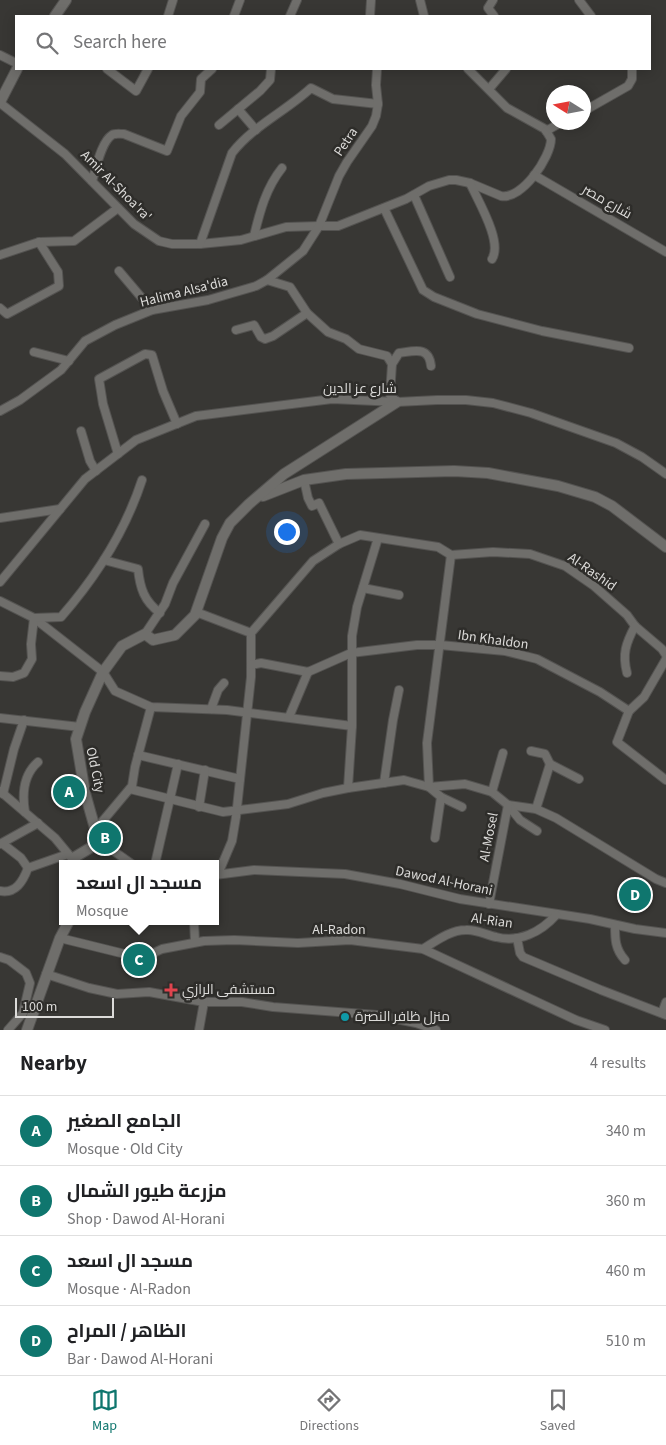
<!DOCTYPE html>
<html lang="en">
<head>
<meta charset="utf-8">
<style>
  :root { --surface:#fff; --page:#f2f2f2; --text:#202124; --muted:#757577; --line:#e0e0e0; --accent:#0f766e }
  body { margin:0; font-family:"Source Sans 3",Cairo,sans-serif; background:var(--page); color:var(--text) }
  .compass { position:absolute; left:546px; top:85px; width:45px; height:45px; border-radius:50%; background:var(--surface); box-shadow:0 2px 12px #0003; rotate:281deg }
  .scale { position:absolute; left:15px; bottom:12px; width:99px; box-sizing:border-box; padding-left:5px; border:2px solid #dcdbd9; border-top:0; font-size:14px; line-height:18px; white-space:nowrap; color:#dcdbd9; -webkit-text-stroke:4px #2e2d2a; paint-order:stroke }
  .you { position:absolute; left:286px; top:531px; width:18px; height:18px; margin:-12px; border:4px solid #fff; border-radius:50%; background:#1a73e8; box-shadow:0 0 0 8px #1a73e833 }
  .badge { display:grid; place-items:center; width:32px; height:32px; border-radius:50%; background:var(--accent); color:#fff; font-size:16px; font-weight:700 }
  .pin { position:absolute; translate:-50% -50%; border:2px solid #fff; box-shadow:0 1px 5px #0006 }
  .popup { position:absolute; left:59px; top:860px; width:160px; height:65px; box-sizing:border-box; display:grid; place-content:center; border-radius:0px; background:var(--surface); filter:drop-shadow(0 1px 4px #0005); font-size:16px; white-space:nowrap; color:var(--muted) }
  .popup b { font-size:19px; color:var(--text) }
  .popup::after { content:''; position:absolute; left:50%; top:100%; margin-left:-10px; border:10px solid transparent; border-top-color:var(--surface) }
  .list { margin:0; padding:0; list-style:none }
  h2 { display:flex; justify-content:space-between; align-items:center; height:65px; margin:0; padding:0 20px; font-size:21px }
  h2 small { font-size:16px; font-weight:400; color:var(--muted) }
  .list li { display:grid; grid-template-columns:32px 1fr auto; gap:15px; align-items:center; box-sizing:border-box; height:70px; padding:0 20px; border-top:1px solid var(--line) }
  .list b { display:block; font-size:19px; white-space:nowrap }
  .list p { margin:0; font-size:16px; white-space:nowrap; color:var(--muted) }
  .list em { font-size:16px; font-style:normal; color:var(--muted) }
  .icon { flex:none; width:28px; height:28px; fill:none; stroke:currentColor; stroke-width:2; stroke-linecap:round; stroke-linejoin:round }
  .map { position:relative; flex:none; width:666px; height:1030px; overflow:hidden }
  .search { position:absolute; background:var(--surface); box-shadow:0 2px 12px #0003; left:15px; right:15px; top:15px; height:55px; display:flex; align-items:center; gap:12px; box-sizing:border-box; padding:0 18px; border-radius:0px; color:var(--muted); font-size:19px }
  .sheet { height:345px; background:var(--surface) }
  nav { display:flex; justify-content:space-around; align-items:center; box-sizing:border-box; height:70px; border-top:1px solid var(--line); background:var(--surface); font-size:14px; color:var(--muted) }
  nav a { display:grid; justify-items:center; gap:2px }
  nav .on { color:var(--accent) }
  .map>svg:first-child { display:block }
</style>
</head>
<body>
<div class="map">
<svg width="666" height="1030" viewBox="0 0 666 1030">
  <rect width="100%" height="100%" fill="#383734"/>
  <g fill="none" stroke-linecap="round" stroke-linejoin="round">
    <g stroke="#545351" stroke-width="10">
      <g id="minor">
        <path d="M420 0 424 16"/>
        <path d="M493 0 488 8 494 16"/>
        <path d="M579 0 591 16"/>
        <path d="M168 16 173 0"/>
        <path d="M234 16 240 0"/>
        <path d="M290 16 297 0"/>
        <path d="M370 16 371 0"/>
        <path d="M0 55 16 63"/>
        <path d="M107 69 136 91 148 69"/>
        <path d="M489 89 506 69"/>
        <path d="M0 103 65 154 134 224 159 241 172 244H200L241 240 286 227 319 226H338L406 199 429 186 449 180H456L470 183 501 196C522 200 551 157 551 139L545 129 507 108 468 69"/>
        <path d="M238 109 256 130"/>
        <path d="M584 111 628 86 632 79V69"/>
        <path d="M219 125 260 91 270 80 271 69"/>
        <path d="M546 131 562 122"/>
        <path d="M534 175 666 252"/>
        <path d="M92 181C96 169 101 142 112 135 115 133 120 134 124 134L167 151 181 116 200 92 201 79 212 69"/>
        <path d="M470 183C478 201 503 242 492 259"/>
        <path d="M414 195 450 277"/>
        <path d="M384 208 423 290 434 297 477 314 542 331 629 348"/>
        <path d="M254 236C260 211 266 188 282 168"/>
        <path d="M200 244 232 153C253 126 286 111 311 88L333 99 378 104"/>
        <path d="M0 255 39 242 74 241 118 208"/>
        <path d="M119 271 152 310"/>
        <path d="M267 280 290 287 307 313 328 332 346 339 359 349 387 356 392 364 390 395 397 402"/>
        <path d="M0 308 7 314 59 286 58 272 39 242"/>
        <path d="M236 330 254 325 261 337 265 339 273 336 307 313"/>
        <path d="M34 352 69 361"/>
        <path d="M392 364 399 353C415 351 429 346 431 366"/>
        <path d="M0 411 20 400 61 370 85 341 115 325 152 310 208 300 256 286 267 280 303 251 319 226 339 176 347 162 372 126 376 116 378 104 376 85 377 69"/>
        <path d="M81 431 90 461 96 471"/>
        <path d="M118 454 103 404 99 379 145 354 152 355 163 391 177 424"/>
        <path d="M304 480 308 498 312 506 319 503 339 544"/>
        <path d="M0 518 60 509"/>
        <path d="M451 555 493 552 530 554 565 566 594 586 627 615 635 626 662 649 666 655"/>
        <path d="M104 560 138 569C140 588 144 601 160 613"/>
        <path d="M0 582 85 479 136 440 196 416 332 399 397 402 437 400H466L493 403 531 413 616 443 642 457 666 474"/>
        <path d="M363 588 399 595"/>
        <path d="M0 601 34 618 103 672 115 691 151 707 227 710 352 726"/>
        <path d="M196 612 251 633V677L236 817 232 841 218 874"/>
        <path d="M251 633 313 561 339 544 360 535 438 547 451 555"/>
        <path d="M145 634 165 604 173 583 205 524"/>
        <path d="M251 665 261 663 308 672 351 653 417 645H440L505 651 537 659 600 692 629 711 617 742 666 780"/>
        <path d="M627 673C622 654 626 643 635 626"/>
        <path d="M0 676 13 677 24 673 32 659 31 644 34 618 61 617C96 577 125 532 142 480"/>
        <path d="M211 709 218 690 224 683"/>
        <path d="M629 711 644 697 666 659"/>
        <path d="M289 717 308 672"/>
        <path d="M0 718 80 727"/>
        <path d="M531 751 545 754 550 764"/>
        <path d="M138 755 240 779"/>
        <path d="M384 783 393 720 399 690"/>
        <path d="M348 788 352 726V636L357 607 378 538"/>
        <path d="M130 789 223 812 288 804 323 793 348 788 404 780 429 787 465 784 492 792 508 805 536 809 556 818 656 879 666 883"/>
        <path d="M0 791 55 838 74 861"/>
        <path d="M492 792 503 753"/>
        <path d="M3 794 14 749 24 720"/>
        <path d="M441 797 462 807"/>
        <path d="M508 805 520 820 537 831"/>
        <path d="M199 807 205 770"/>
        <path d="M536 809 550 764 579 779"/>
        <path d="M25 812C22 794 23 775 38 762"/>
        <path d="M96 829 132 786 135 767 151 707"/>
        <path d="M435 838 441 797 429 787 427 743 451 555"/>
        <path d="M98 840 132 864"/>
        <path d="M0 844 38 823"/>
        <path d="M3 844 21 858 28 868"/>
        <path d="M155 864 178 764"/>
        <path d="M215 875 254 870 345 874 400 884 460 899 590 919 635 929 666 933"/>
        <path d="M0 891C16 894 23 881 28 868L68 854"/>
        <path d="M489 904 508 805"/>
        <path d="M194 921 195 942"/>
        <path d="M615 925C615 939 615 949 625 960"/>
        <path d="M60 938 137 957 147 956 162 949 204 941 234 940 298 943 350 940 423 949 576 1020 605 1030"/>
        <path d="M517 938 520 953 523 957 601 990 666 1015"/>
        <path d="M423 949C436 941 450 930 466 930 476 929 486 935 496 937 519 943 541 932 556 915"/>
        <path d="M0 957 9 960 26 973 30 983 23 1013 8 1030"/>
        <path d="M46 974 89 988 117 994 149 992 204 1002H242L273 1007 377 1015 416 1023 436 1030"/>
        <path d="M662 1013 666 1002"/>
        <path d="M199 1030 204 1002"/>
      </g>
    </g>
    <g stroke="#545351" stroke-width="12">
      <g id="tertiary">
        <path d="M55 16 66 0"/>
        <path d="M0 102 17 69"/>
        <path d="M263 496 304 480 346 474 454 471 488 473 558 486 595 497 612 506 666 547"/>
        <path d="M75 864V857L95 845 98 839 85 793 76 739 85 712 103 672 122 646 145 634 153 640 175 635 195 615 222 538 230 523 249 504 284 474 397 402"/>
        <path d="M27 1030 60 938 69 921"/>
      </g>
    </g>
    <use href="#minor" stroke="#6f6e6b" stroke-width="8"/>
    <use href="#tertiary" stroke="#6f6e6b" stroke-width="10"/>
  </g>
  <path fill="#e0444e" stroke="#2e2d2a" stroke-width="2" d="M168.5 982.5h5v5h5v5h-5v5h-5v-5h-5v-5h5z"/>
  <circle fill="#0f9aa8" stroke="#2e2d2a" stroke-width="2" cx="345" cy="1017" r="5"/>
  <g text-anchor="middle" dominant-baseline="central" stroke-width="5" stroke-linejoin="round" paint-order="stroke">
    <g font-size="14" fill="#dcdbd9" stroke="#2e2d2a">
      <text transform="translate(346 142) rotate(-56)">Petra</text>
      <text transform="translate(116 186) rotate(45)">Amir Al-Shoa'ra'</text>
      <text transform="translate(607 202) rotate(30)">شارع مصر</text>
      <text transform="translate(184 292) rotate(-14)">Halima Alsa'dia</text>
      <text x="360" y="389">شارع عز الدين</text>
      <text transform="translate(592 572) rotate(35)">Al-Rashid</text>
      <text transform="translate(493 640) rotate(8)">Ibn Khaldon</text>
      <text transform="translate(95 770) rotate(78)">Old City</text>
      <text transform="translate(489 837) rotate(-79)">Al-Mosel</text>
      <text transform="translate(444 881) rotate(12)">Dawod Al-Horani</text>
      <text transform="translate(492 921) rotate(8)">Al-Rian</text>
      <text x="339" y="930">Al-Radon</text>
    </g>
    <g font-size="14" fill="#dcdbd9" stroke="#2e2d2a" text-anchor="start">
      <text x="182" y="990">مستشفى الرازي</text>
      <text x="355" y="1017">منزل ظافر النصرة</text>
    </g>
  </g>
</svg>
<svg class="compass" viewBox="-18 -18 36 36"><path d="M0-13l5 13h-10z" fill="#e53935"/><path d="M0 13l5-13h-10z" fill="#757577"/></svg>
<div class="scale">100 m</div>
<div class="you"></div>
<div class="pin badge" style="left:69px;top:792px">A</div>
<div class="pin badge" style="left:105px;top:838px">B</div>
<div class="pin badge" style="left:139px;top:960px">C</div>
<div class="popup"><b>مسجد ال اسعد</b>Mosque</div>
<div class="pin badge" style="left:635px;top:895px">D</div>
<div class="search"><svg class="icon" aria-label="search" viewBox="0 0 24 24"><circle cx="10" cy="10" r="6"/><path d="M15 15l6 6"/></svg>Search here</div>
</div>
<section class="sheet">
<h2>Nearby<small>4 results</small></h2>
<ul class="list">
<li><span class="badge">A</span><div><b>الجامع الصغير</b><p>Mosque · Old City</p></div><em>340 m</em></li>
<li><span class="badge">B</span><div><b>مزرعة طيور الشمال</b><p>Shop · Dawod Al-Horani</p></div><em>360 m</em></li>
<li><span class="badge">C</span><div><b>مسجد ال اسعد</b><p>Mosque · Al-Radon</p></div><em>460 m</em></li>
<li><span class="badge">D</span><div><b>الظاهر / المراح</b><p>Bar · Dawod Al-Horani</p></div><em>510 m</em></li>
</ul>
</section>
<nav>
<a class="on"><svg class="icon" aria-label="map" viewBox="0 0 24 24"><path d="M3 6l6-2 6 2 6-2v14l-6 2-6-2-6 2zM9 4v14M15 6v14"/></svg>Map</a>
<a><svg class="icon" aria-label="directions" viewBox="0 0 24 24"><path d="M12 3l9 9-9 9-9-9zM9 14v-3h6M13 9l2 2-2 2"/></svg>Directions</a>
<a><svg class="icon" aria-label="saved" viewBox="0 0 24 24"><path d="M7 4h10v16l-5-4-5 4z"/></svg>Saved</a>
</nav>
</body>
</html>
